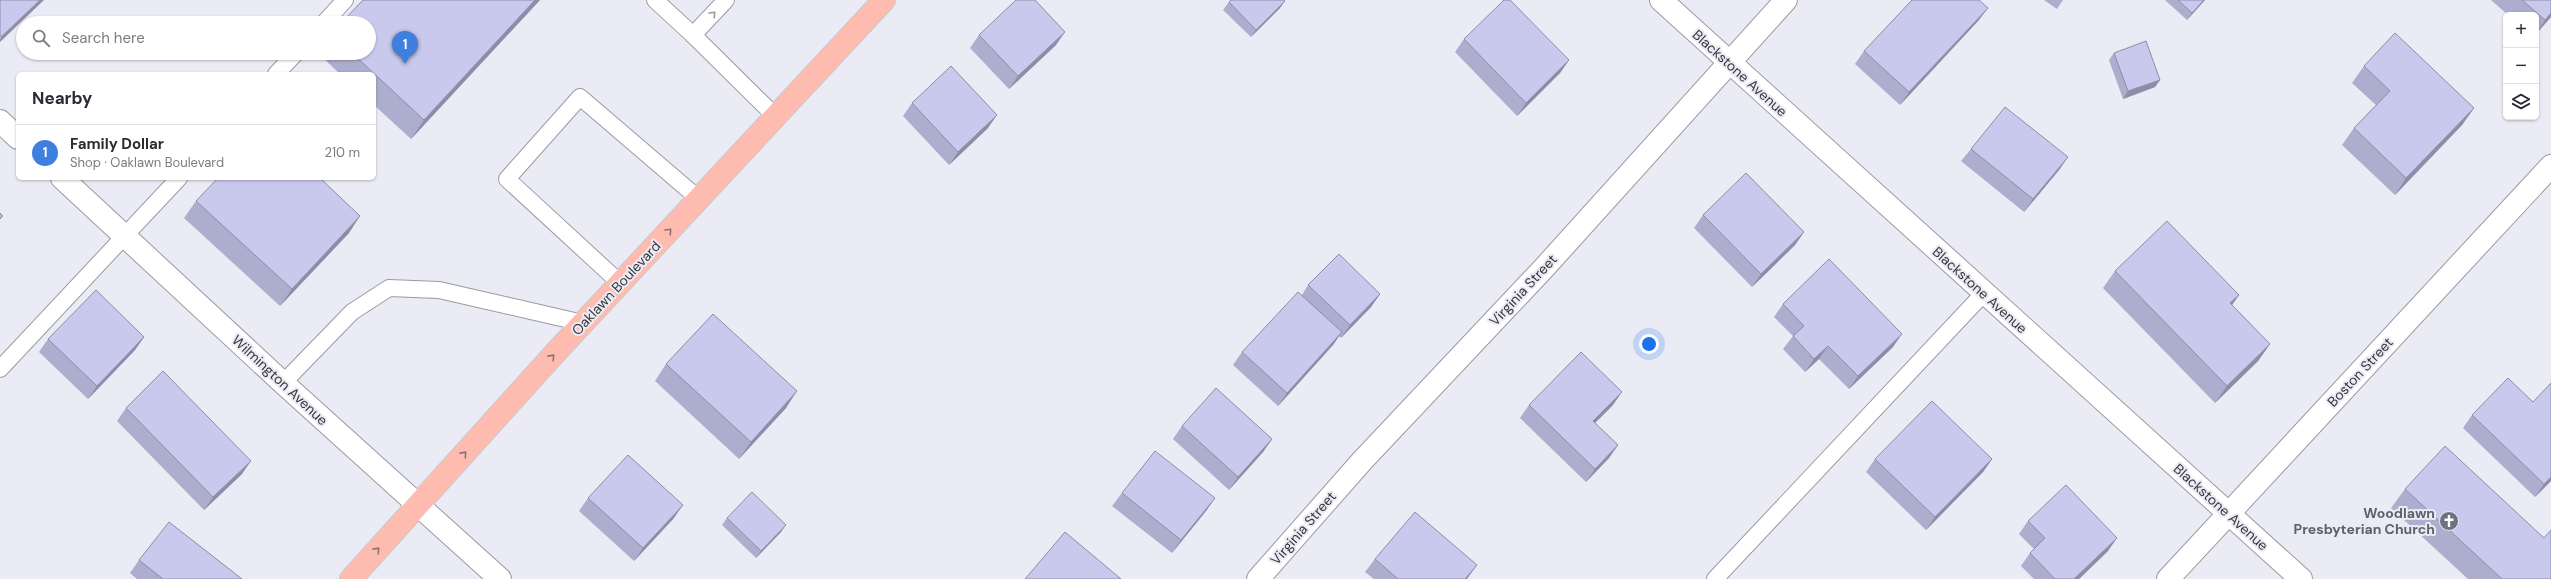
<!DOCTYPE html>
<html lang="en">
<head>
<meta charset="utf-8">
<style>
  :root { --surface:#fff; --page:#f2f2f3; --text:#2b2b33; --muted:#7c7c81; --line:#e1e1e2; --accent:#d24922 }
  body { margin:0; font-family:"DM Sans",sans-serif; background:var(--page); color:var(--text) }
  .controls { position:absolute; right:12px; top:12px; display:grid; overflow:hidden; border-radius:6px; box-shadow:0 1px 3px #0004 }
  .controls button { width:36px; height:36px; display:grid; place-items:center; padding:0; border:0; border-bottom:1px solid var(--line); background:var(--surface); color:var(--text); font:20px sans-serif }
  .you { position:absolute; left:1649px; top:344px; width:14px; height:14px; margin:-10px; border:3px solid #fff; border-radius:50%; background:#1a73e8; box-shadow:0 0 0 6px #1a73e833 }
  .badge { display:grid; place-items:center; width:26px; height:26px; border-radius:50%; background:var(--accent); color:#fff; font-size:13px; font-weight:700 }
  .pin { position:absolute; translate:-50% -33px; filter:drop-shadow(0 1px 2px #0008) }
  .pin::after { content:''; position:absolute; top:21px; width:14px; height:12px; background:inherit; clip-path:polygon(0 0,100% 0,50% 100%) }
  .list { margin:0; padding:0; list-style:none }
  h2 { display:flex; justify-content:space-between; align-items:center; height:52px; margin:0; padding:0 16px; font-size:17px }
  h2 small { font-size:13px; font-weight:400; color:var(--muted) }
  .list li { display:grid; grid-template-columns:26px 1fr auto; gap:12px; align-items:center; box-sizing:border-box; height:56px; padding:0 16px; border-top:1px solid var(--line) }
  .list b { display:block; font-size:15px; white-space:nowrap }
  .list p { margin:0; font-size:13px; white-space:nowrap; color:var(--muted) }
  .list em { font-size:13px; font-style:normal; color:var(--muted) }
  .icon { flex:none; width:22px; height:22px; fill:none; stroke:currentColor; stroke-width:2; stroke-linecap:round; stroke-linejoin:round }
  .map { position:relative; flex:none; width:2551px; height:579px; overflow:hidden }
  .search { position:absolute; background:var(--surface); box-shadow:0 1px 3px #0004; left:16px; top:16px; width:360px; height:44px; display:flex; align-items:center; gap:10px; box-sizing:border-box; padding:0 14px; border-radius:22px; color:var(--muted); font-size:15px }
  .panel { position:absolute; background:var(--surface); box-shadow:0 1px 3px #0004; left:16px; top:72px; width:360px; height:108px; border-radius:6px }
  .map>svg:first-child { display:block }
</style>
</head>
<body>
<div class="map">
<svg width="2551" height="579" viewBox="0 0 2551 579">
  <rect width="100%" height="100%" fill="#ebebf5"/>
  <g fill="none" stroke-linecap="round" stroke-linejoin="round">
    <g stroke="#9a9aa3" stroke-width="18">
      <g id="service">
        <path d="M655 0 693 35 726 0"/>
        <path d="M324 23 345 0"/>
        <path d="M693 35 776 117"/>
        <path d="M276 74 296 53"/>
        <path d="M620 283 507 179 580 97 699 199"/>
        <path d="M0 369 179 178"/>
        <path d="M283 383 352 312 389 288 439 290 583 323"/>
        <path d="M1715 579 1984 293"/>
      </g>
    </g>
    <g stroke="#9a9aa3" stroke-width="24">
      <g id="minor">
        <path d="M1661 0 2301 579"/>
        <path d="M0 121 18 138"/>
        <path d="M62 178 283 383 500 579"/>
        <path d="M1258 579 1362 461 1544 268 1786 0"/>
        <path d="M2168 579 2551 166"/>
      </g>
    </g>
    <g stroke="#cbcbcc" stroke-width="24">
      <path id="trunk" d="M351 579 556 352 884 0"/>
    </g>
    <use href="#service" stroke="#fff" stroke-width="16"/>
    <use href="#minor" stroke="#fff" stroke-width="22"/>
    <use href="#trunk" stroke="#febbaf" stroke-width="22"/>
  </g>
  <g fill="#adadcd">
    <path d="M363 0H540L411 139 374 105V74H340L318 53H369Z"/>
    <path d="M2044 0H2063L2057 9Z"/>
    <path d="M2165 0H2205L2187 20Z"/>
    <path d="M2491 0H2551V17L2536 34V15H2508Z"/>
    <path d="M1229 2 1280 8 1251 37 1223 10Z"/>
    <path d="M1988 8 1978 21 1900 105 1855 64 1864 51Z"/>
    <path d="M979 35 1056 45 1009 89 970 48Z"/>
    <path d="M1464 39 1569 60 1560 73 1517 116 1455 52Z"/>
    <path d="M2114 53 2160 80 2155 87 2123 99 2109 60Z"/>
    <path d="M2364 66 2474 108 2462 125 2395 195 2342 145 2354 128 2376 105 2352 83Z"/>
    <path d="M912 103 988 128 949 165 903 116Z"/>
    <path d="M1971 149 2068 157 2059 170 2024 212 1961 161Z"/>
    <path d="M196 201 349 233 280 306 184 218Z"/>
    <path d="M1703 215 1804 232 1795 245 1752 287 1694 228Z"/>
    <path d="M2115 271 2239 295 2232 305 2270 344 2258 361 2215 403 2103 288Z"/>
    <path d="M1308 285 1380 294 1371 307 1341 338 1339 336 1333 345 1278 406 1233 365 1242 352 1302 295Z"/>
    <path d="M1783 304 1893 347 1849 389 1819 359 1805 372 1783 349 1793 336 1774 317Z"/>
    <path d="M144 337 135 350 88 399 39 352 48 339Z"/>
    <path d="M666 364 786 408 739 459 655 381Z"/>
    <path d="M2551 383V481L2535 497 2463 428 2472 415 2533 402Z"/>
    <path d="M1529 405H1613L1595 423 1618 445 1609 458 1586 482 1520 418Z"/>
    <path d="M126 408 242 474 204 510 117 421Z"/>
    <path d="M1182 426 1272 439 1263 452 1229 490 1173 439Z"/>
    <path d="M1875 459H1992L1983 472 1926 530 1866 472Z"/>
    <path d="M2405 489 2544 538 2551 579H2468L2391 508Z"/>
    <path d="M1122 493 1215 498 1206 511 1172 553 1112 506Z"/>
    <path d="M588 498 674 518 634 561 579 511Z"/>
    <path d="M727 518 781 532 756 558 722 525Z"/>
    <path d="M2028 521 2108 551 2079 579H2034L2021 566 2030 553 2034 549 2019 534Z"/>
    <path d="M1375 559 1467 579H1374L1365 572Z"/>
    <path d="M139 560 242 579H137L130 573Z"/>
  </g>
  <g fill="#8d8da7">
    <path d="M40 0H44L0 42V39L1 37Z"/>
    <path d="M535 0H540L411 139 424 120Z"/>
    <path d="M2204 0H2205L2187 20 2192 13Z"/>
    <path d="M1285 1 1280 8 1251 37 1256 30Z"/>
    <path d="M1988 8 1978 21 1900 105 1909 92Z"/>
    <path d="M2551 13V17L2536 34 2545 20Z"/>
    <path d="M1065 32 1056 45 1009 89 1018 76Z"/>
    <path d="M1569 60 1560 73 1517 116 1526 103Z"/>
    <path d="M2160 80 2155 87 2123 99 2128 91Z"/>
    <path d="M2474 108 2462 125 2395 195 2406 178Z"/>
    <path d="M997 115 988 128 949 165 958 152Z"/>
    <path d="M2068 157 2059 170 2024 212 2033 199Z"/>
    <path d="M360 216 349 233 280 306 292 289Z"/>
    <path d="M1804 232 1795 245 1752 287 1761 274Z"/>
    <path d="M1380 294 1371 307 1341 338 1350 325Z"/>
    <path d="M2239 295 2227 312 2230 303Z"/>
    <path d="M1342 332 1333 345 1278 406 1287 393Z"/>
    <path d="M1902 334 1893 347 1849 389 1858 376Z"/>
    <path d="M144 337 135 350 88 399 97 386Z"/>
    <path d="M2270 344 2258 361 2215 403 2227 386Z"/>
    <path d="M1828 346 1819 359 1805 372 1814 359Z"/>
    <path d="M797 391 786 408 739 459 751 442Z"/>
    <path d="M1622 392 1613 405 1584 434 1593 421Z"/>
    <path d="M1272 439 1263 452 1229 490 1238 477Z"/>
    <path d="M1618 445 1609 458 1586 482 1595 469Z"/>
    <path d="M1992 459 1983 472 1926 530 1935 517Z"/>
    <path d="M251 461 242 474 204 510 213 497Z"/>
    <path d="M2551 477V481L2535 497 2544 484Z"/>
    <path d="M1215 498 1206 511 1172 553 1181 540Z"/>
    <path d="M683 505 674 518 634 561 643 548Z"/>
    <path d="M786 525 781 532 756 558 761 551Z"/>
    <path d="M2117 538 2108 551 2079 579H2074Z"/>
    <path d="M1477 565 1467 579H1465Z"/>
  </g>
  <g fill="#c9c9ee" stroke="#8d8da7">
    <path d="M0 0H40L1 37 0 35Z"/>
    <path d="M363 0H535L424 120 352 53H369V23H341Z"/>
    <path d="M1016 0H1035L1065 32 1018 76 979 35Z"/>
    <path d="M1231 0H1284L1285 1 1256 30 1229 2Z"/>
    <path d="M1504 0H1510L1569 60 1526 103 1464 39Z"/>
    <path d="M1912 0H1979L1988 8 1909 92 1864 51Z"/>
    <path d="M2178 0H2204L2192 13Z"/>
    <path d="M2522 0H2551V13L2545 20Z"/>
    <path d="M2395 33 2474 108 2406 178 2354 128 2390 91 2364 66Z"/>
    <path d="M2146 41 2160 80 2128 91 2114 53Z"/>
    <path d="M951 66 997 115 958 152 912 103Z"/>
    <path d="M2005 107 2068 157 2033 199 1971 149Z"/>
    <path d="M1746 173 1804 232 1761 274 1703 215Z"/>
    <path d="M218 178H320L360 216 292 289 196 201Z"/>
    <path d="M0 213 3 216 0 219Z"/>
    <path d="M2167 221 2239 295 2230 303 2270 344 2227 386 2115 271Z"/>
    <path d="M1339 254 1380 294 1350 325 1308 285Z"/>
    <path d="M1829 259 1902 334 1858 376 1828 346 1814 359 1793 336 1804 326 1783 304Z"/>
    <path d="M96 290 144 337 97 386 48 339Z"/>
    <path d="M1298 292 1342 332 1287 393 1242 352Z"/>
    <path d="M713 314 797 391 751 442 666 364Z"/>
    <path d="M1581 352 1622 392 1593 421 1618 445 1595 469 1529 405Z"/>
    <path d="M163 371 251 461 213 497 126 408Z"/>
    <path d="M2508 378 2533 402 2551 383V477L2544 484 2472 415Z"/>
    <path d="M1216 388 1272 439 1238 477 1182 426Z"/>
    <path d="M1932 401 1992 459 1935 517 1875 459Z"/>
    <path d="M2445 446 2544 538 2551 530V579H2502L2405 489Z"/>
    <path d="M1155 451 1215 498 1181 540 1122 493Z"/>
    <path d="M628 455 683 505 643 548 588 498Z"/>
    <path d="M2066 485 2117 538 2074 579H2055L2030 553 2045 538 2028 521Z"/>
    <path d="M752 492 786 525 761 551 727 518Z"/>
    <path d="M1415 512 1477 565 1465 579H1398L1375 559Z"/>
    <path d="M169 522 242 579H163L139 560Z"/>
    <path d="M1065 532 1121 579H1025Z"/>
  </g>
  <defs><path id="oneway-chevron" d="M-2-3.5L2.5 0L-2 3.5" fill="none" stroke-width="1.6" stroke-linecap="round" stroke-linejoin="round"/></defs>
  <use stroke="#9b9b9d" href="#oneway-chevron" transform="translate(713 14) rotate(-47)"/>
  <g stroke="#91726f">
    <use href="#oneway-chevron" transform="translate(669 231) rotate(-47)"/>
    <use href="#oneway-chevron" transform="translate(552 357) rotate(-48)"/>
    <use href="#oneway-chevron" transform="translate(464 454) rotate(-48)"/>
    <use href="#oneway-chevron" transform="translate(377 550) rotate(-48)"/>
  </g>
  <defs>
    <g id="church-disc" transform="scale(1)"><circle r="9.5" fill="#6b7280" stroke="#ebebf5"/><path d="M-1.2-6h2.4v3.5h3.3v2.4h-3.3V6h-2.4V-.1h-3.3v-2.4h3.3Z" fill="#fff"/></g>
  </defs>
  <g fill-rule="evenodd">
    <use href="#church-disc" x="2449" y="521"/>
  </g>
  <g text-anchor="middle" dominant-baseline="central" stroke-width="4" stroke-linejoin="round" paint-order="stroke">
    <g font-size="14" fill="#37373b" stroke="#ebebf5">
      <text transform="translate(1740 73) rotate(42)">Blackstone Avenue</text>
      <text transform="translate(616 288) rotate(-47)">Oaklawn Boulevard</text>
      <text transform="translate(1523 290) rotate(-47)">Virginia Street</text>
      <text transform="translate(1980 290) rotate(42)">Blackstone Avenue</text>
      <text transform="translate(2360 372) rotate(-47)">Boston Street</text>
      <text transform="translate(280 380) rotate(43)">Wilmington Avenue</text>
      <text transform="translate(2221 507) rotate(42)">Blackstone Avenue</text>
      <text transform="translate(1303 528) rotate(-49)">Virginia Street</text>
    </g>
    <g font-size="14" font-weight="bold" fill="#5b616d" stroke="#ebebf5" text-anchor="end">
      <text x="2435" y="513">Woodlawn<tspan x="2435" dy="16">Presbyterian Church</tspan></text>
    </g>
  </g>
</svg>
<div class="controls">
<button>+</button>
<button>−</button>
<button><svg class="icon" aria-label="layers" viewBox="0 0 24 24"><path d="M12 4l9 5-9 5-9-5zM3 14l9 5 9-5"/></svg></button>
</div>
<div class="you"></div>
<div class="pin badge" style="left:405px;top:64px;background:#3f7fe0">1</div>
<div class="search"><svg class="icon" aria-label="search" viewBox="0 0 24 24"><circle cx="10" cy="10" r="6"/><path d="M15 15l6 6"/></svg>Search here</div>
<section class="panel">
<h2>Nearby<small></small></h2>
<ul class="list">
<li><span class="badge" style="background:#3f7fe0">1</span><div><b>Family Dollar</b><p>Shop · Oaklawn Boulevard</p></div><em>210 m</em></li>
</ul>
</section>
</div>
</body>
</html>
